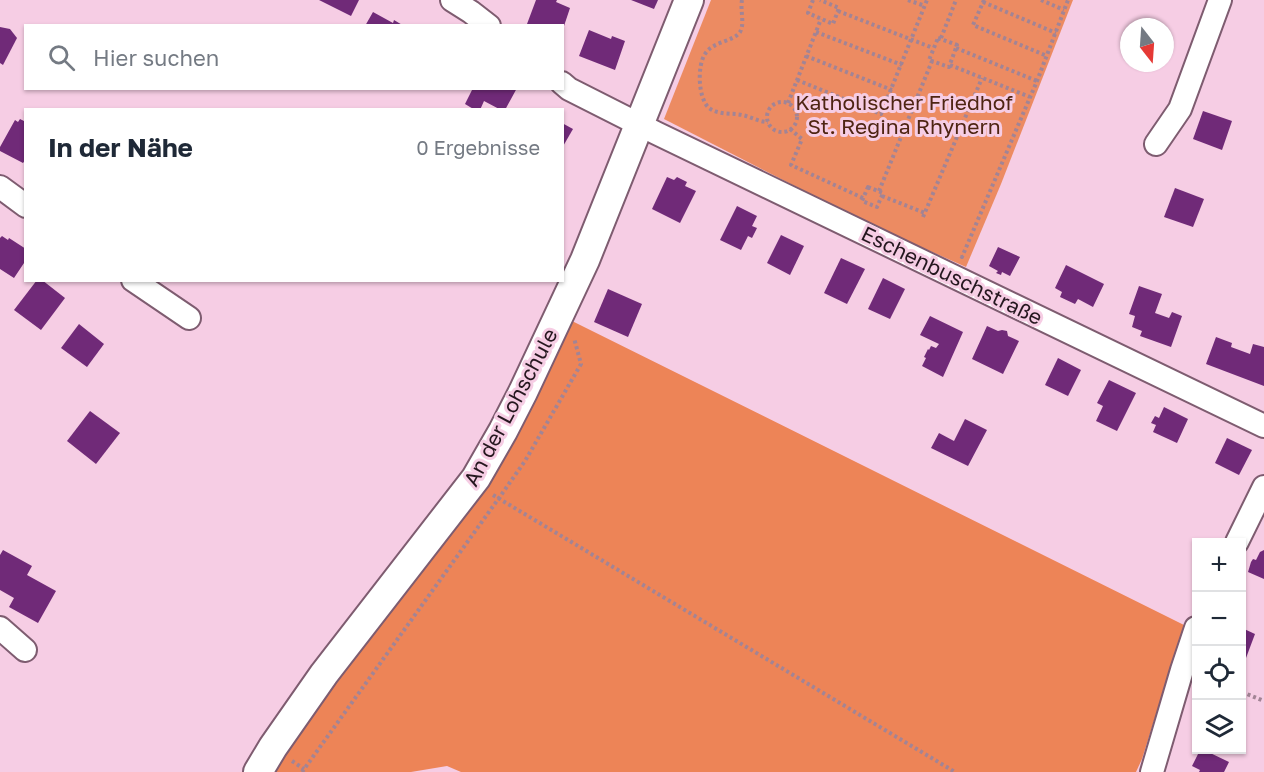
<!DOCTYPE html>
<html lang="de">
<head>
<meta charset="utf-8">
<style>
  :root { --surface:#fff; --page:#f2f2f3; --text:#1f2937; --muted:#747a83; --line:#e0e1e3 }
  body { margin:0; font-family:"Golos Text",sans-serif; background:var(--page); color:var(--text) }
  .controls { position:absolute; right:18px; bottom:18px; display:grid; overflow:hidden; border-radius:0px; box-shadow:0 2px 4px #0004 }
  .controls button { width:54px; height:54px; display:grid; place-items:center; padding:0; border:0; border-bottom:2px solid var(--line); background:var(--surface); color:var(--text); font:30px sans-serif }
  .compass { position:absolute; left:1120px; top:18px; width:54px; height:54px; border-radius:50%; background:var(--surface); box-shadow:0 2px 4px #0004; rotate:163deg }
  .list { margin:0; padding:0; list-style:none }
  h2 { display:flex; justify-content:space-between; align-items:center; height:78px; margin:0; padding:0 24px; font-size:26px }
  h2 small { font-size:20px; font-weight:400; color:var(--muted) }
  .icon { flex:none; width:33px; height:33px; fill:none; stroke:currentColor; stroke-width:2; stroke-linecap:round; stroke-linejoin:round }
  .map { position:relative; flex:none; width:1264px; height:772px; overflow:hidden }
  .search { position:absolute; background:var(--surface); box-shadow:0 2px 4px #0004; left:24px; top:24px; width:540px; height:66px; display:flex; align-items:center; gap:15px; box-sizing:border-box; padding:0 21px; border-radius:0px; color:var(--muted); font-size:22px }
  .panel { position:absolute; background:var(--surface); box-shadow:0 2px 4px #0004; left:24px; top:108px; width:540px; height:174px; border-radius:0px }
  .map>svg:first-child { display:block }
</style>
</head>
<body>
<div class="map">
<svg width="1264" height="772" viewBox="0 0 1264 772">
  <rect width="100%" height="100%" fill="#f6cde4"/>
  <path fill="#ec8b62" d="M711 0H1073L1001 184 966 267 867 223 664 119Z"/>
  <path fill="#ed8457" d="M570 320 1184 625 1142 759 1136 772H461L447 766 411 772H270Z"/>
  <g fill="#702a78">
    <path d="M319 0H359L351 16Z"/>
    <path d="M536 0H557L556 2 570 8 564 26 527 24Z"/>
    <path d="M631 0H658L654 9Z"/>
    <path d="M373 12 393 23 394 20 404 26H365Z"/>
    <path d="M0 27 10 29 17 38 3 65 0 63Z"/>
    <path d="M589 30 611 39 612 36 625 41 615 70 579 56Z"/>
    <path d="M473 88H517L505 110H501L484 101 480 110H475L465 104Z"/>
    <path d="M1203 111 1232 121 1222 150 1193 139Z"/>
    <path d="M20 119 26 122V159L23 163 0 151V147L15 120 18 122Z"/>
    <path d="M562 123 573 129 562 148Z"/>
    <path d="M667 177 674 180 677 177 687 182 685 186 696 191 680 223 652 209Z"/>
    <path d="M1175 188 1204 199 1193 227 1164 217Z"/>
    <path d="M737 206 757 216 752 226 757 228 752 238 748 236 741 250 720 240Z"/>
    <path d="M781 235 804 246 790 275 767 263Z"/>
    <path d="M2 236 8 240 9 238 26 249V260L14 278 0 269V238Z"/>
    <path d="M998 247 1020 257 1010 276 1002 272 1001 275 996 273 998 271 989 266Z"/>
    <path d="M841 258 865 269 847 304 824 293Z"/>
    <path d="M1066 265 1104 284 1093 307 1078 299 1075 304 1060 297 1062 292 1055 288Z"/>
    <path d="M883 278 905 289 890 319 868 309Z"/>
    <path d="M37 280H42L65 298 41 330 14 310Z"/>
    <path d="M1139 286 1162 294 1155 313 1169 318 1172 312 1182 316 1171 347 1140 336 1142 331 1132 327 1135 316 1129 314Z"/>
    <path d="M608 289 642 304 628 337 594 322Z"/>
    <path d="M930 316 963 332 943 377 922 366 926 358 924 357 928 349 929 350 931 346 936 348 939 344 920 335Z"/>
    <path d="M79 324 104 344 87 367 61 348Z"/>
    <path d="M987 326 998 331 1002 330 1007 331 1008 336 1019 341 1003 374 972 359Z"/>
    <path d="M1216 337 1232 343 1231 347 1250 354 1253 344 1264 347V386L1206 364Z"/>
    <path d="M1058 358 1081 370 1068 396 1045 385Z"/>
    <path d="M1109 380 1136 393 1117 431 1096 421 1103 406 1097 403Z"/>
    <path d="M1164 407 1188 419 1177 443 1153 432 1156 425 1151 423 1155 416 1159 418Z"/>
    <path d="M90 411 120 433 96 464 67 441Z"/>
    <path d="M965 419 987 430 968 466 931 448 939 433 954 441Z"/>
    <path d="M1227 438 1252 450 1239 475 1215 463Z"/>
    <path d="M3 550 32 566 27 575 56 591 38 623 9 607 14 598 0 590V555Z"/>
    <path d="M1264 550V579L1248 572 1251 562 1253 559 1256 560 1260 552Z"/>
    <path d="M1242 628 1255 634 1246 658 1242 656Z"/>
    <path d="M1200 750H1204L1229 762 1224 772H1199L1200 770 1192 766Z"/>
  </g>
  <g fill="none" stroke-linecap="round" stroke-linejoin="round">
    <g stroke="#7e5c70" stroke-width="26">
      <g id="minor">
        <path d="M452 0 471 12 489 26"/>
        <path d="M562 83 569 89 656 133 1264 426"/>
        <path d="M1156 144 1180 109 1220 0"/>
        <path d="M0 187 26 206"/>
        <path d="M133 280 189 318"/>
        <path d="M1237 542 1264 487"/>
        <path d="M0 628 25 650"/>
        <path d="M1152 772 1182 670 1196 628"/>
      </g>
    </g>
    <g stroke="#7e5c70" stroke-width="32">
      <path id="tertiary" d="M258 772 273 747 324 674 476 478 503 431 523 392 585 260 689 0"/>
    </g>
    <g stroke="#a28495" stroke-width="4" stroke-dasharray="3 3" stroke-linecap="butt">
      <path d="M742 0C740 10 745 24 740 32 733 42 713 41 705 54 697 66 698 98 709 108 720 116 734 112 746 116 753 118 760 122 768 122"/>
      <path d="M813 0 808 13 833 24 839 8 820 0"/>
      <path d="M908 0 925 6"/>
      <path d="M984 0 973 25 1047 56"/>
      <path d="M1041 0 1064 10"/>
      <path d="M983 2 1056 33"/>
      <path d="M838 11 933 48"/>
      <path d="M816 32 902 65"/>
      <path d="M938 38 957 45 949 67 929 60Z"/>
      <path d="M941 38 956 0"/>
      <path d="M956 48 1037 81"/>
      <path d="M806 56 892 90"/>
      <path d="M950 65 1030 97"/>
      <path d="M797 80 881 114 927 0"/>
      <circle cx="782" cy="117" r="15"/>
      <path d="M788 103 821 19"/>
      <path d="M790 129 802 139 791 165 863 198"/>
      <path d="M868 187 883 193 877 207 862 201Z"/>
      <path d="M879 191 932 61"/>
      <path d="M882 196 925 213"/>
      <path d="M923 217 982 78"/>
      <path d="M961 256 962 257 1037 81 1068 0"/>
      <path d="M493 495 955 772"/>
      <path d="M1242 692 1264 701"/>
      <path d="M292 761 304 769"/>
      <path d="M302 772 499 498 525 461 581 364 574 338"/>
    </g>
    <use href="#minor" stroke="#fff" stroke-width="22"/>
    <use href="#tertiary" stroke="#fff" stroke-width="28"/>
  </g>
  <g text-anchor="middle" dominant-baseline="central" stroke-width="6" stroke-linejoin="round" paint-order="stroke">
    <g font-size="21" fill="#4e2412" stroke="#f6cde4">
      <text x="904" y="102">Katholischer Friedhof<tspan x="904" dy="24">St. Regina Rhynern</tspan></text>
    </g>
    <g font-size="21" fill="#25171f" stroke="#f6cde4">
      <text transform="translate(952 275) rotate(26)">Eschenbuschstraße</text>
      <text transform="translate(510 407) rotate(-62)">An der Lohschule</text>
    </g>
  </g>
</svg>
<div class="controls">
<button>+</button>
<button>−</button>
<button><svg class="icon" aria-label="locate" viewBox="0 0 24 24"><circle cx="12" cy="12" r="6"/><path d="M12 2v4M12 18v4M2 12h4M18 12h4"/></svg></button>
<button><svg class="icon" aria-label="layers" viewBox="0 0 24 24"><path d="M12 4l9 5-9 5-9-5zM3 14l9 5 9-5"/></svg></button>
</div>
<svg class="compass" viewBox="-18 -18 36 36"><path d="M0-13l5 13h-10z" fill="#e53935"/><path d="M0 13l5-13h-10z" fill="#747a83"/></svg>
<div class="search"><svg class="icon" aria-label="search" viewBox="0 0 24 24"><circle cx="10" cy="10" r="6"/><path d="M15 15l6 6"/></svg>Hier suchen</div>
<section class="panel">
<h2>In der Nähe<small>0 Ergebnisse</small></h2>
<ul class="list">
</ul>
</section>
</div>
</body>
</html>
